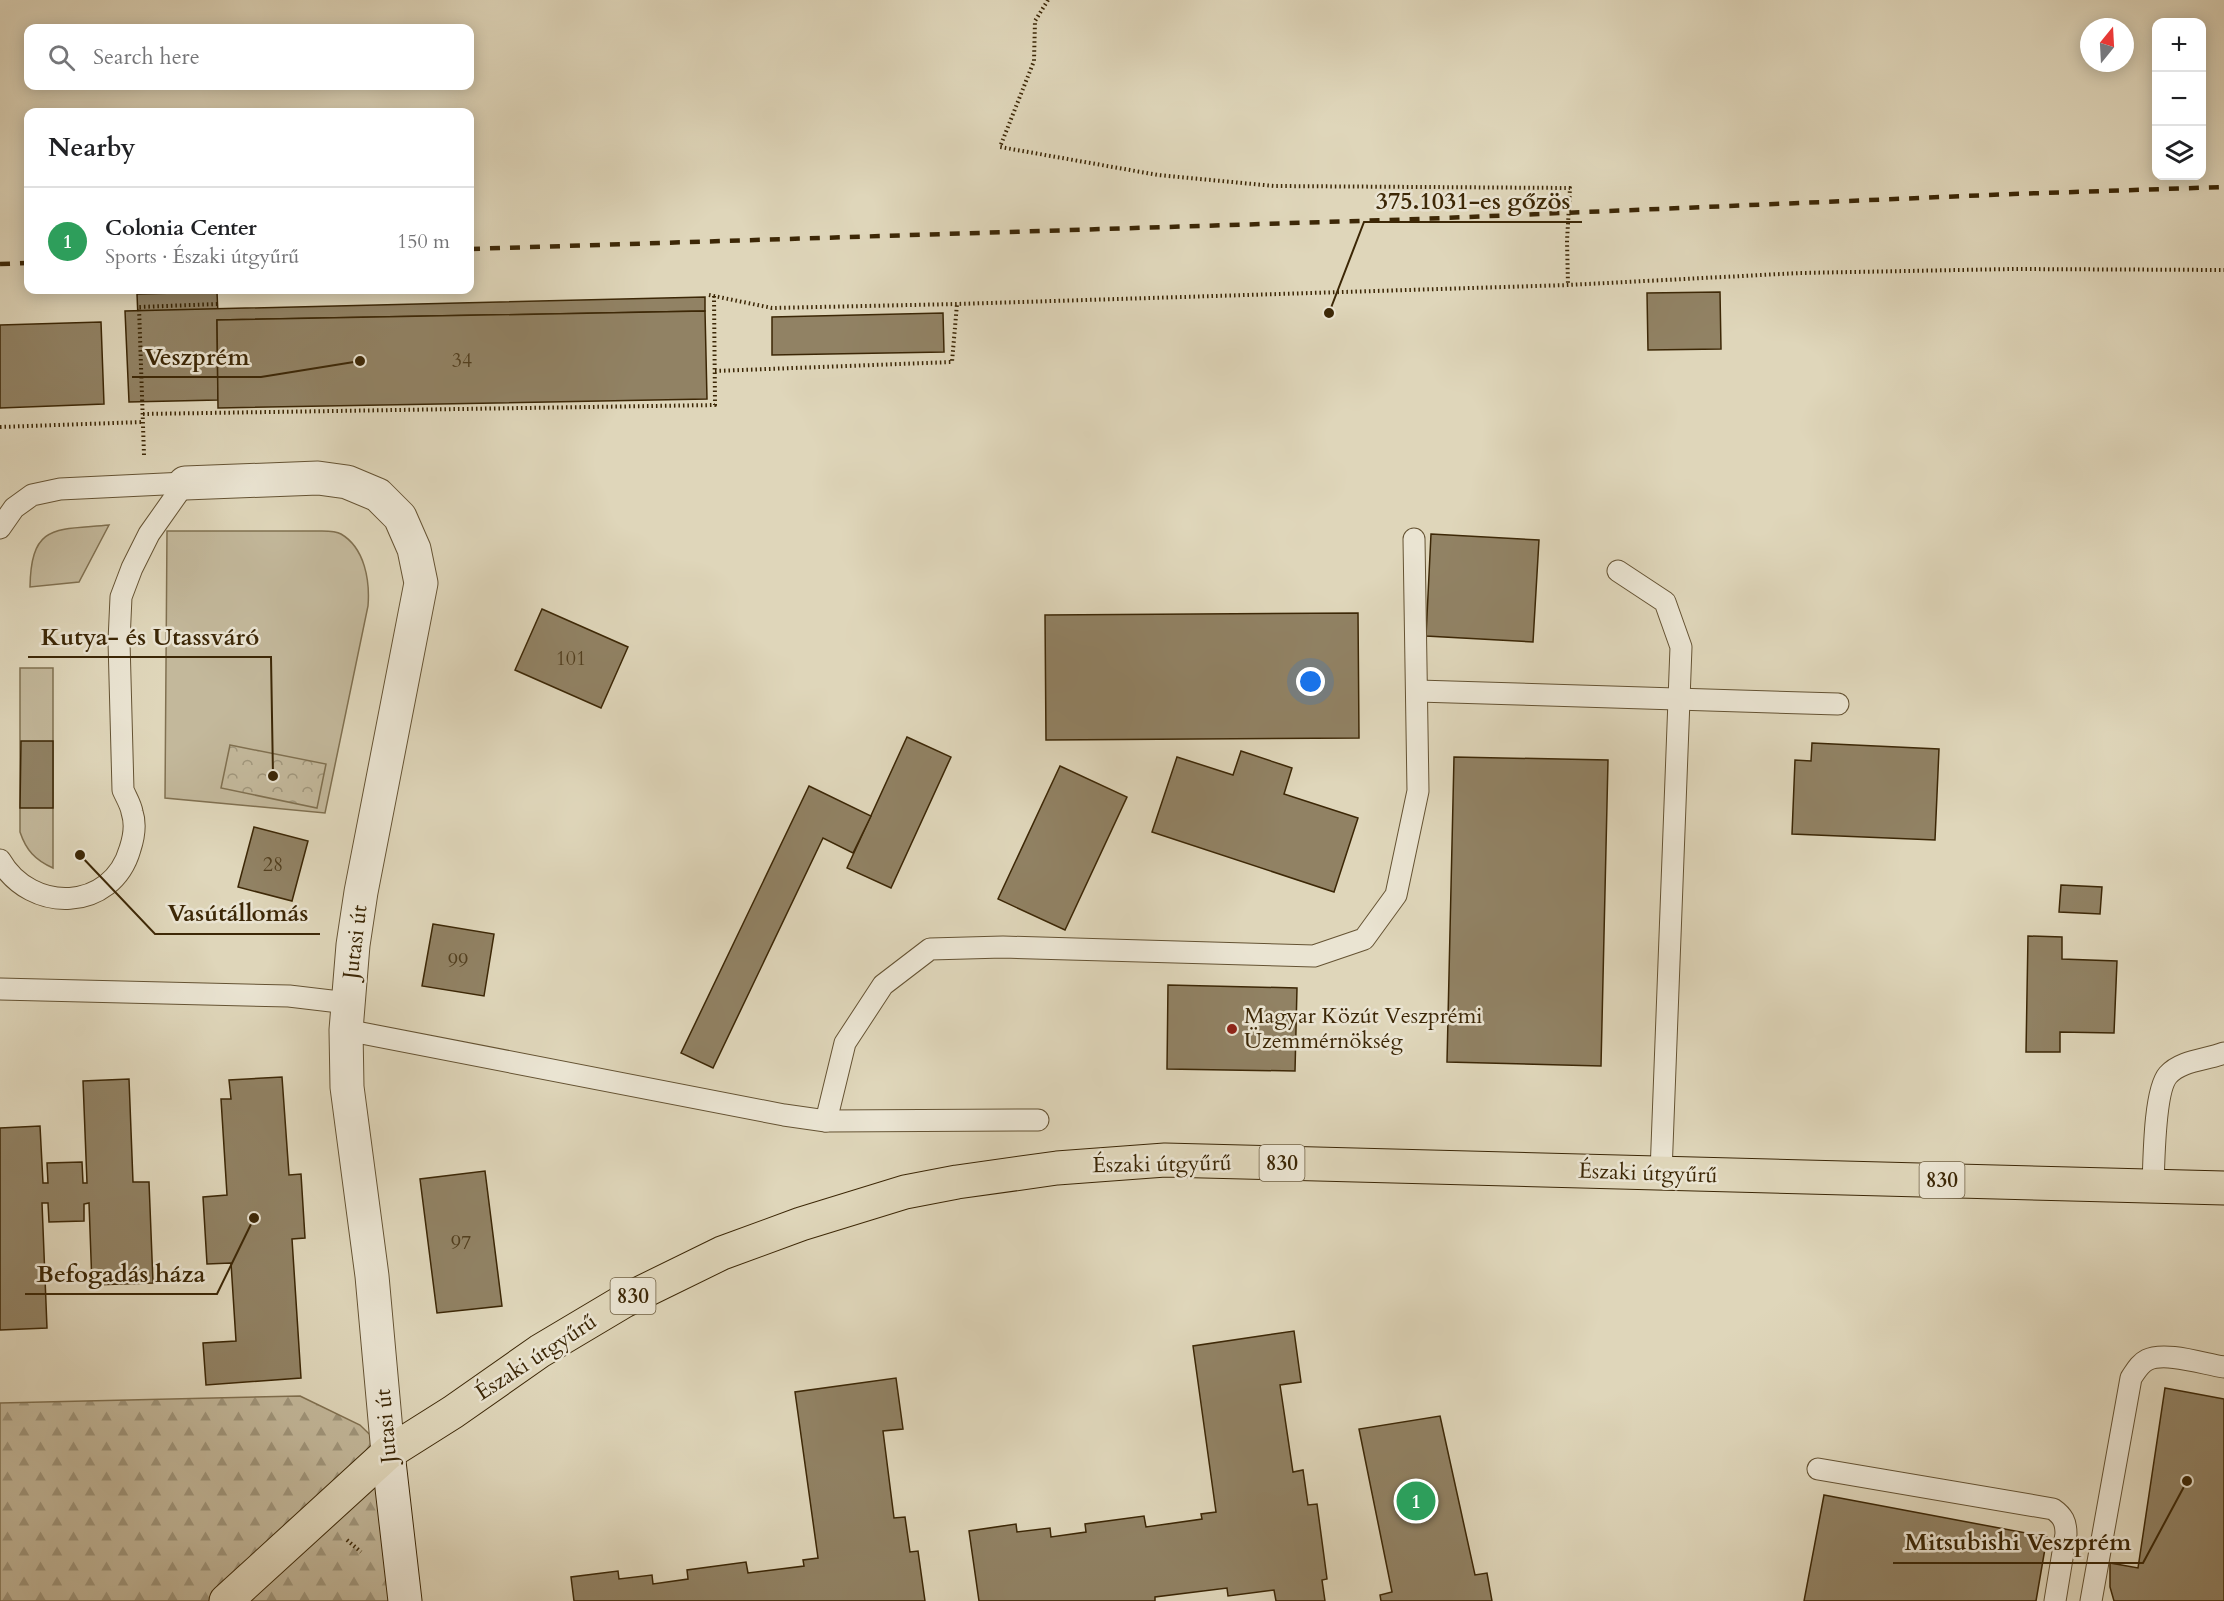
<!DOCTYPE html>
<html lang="en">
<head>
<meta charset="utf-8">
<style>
  :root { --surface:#fff; --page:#f2f2f2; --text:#202124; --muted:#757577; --line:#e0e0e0; --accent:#ea580c }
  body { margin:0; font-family:Cardo,serif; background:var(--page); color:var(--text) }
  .controls { position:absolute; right:18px; top:18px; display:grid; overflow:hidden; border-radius:12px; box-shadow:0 3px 15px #0003 }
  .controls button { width:54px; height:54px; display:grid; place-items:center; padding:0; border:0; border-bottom:2px solid var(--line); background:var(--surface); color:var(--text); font:30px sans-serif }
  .compass { position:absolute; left:2080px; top:18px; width:54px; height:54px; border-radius:50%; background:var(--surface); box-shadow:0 3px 15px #0003; rotate:18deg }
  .you { position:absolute; left:1311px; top:682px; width:21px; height:21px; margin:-15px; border:4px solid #fff; border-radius:50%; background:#1a73e8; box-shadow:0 0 0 9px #1a73e833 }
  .badge { display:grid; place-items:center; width:39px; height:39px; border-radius:50%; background:var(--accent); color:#fff; font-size:20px; font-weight:700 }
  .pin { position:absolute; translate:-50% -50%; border:3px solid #fff; box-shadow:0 2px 6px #0006 }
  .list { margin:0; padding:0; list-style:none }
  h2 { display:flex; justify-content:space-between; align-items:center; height:78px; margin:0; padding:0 24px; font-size:26px }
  h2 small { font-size:20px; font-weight:400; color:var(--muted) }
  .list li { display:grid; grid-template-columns:39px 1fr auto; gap:18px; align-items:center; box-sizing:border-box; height:108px; padding:0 24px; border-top:2px solid var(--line) }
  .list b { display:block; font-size:22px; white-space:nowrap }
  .list p { margin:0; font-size:20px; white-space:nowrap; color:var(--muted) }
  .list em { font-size:20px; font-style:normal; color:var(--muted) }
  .icon { flex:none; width:33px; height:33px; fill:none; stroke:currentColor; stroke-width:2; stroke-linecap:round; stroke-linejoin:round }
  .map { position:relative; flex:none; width:2224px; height:1601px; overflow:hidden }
  .search { position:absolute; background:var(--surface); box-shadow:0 3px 15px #0003; left:24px; top:24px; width:450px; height:66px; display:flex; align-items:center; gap:15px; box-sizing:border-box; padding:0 21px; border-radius:12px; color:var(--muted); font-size:22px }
  .panel { position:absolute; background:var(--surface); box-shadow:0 3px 15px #0003; left:24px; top:108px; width:450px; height:186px; border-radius:12px }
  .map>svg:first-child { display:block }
</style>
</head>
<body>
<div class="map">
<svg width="2224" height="1601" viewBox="0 0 2224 1601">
  <defs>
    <pattern id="forest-firs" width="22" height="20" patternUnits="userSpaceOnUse" patternTransform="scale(1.5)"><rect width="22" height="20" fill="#c3b89b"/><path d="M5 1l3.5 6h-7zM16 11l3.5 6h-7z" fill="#a0967c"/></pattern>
    <pattern id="park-crowns" width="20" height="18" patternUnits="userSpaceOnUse" patternTransform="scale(1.5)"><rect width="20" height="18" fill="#c3b89b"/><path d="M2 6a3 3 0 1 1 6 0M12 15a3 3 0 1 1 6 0" fill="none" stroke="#a0967c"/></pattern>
  </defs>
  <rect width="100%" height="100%" fill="#dfd6ba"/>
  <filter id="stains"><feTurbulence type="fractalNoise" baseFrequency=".00333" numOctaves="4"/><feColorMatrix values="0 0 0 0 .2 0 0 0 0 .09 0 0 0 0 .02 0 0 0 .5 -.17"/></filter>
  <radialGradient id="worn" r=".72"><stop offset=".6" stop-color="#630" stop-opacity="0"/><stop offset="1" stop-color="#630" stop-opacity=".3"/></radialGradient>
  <g fill="#c3b89b" stroke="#807050" stroke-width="1.5">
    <path d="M109 525 79 582 30 587C31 523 56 530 109 525Z"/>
    <path d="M167 531H322C328 531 336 531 341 534 365 548 370 581 368 606L325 813 165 798Z"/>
    <path d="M20 668H53V868C35 860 26 850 20 832Z"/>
  </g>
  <path fill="url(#forest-firs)" stroke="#807050" stroke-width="1.5" d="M300 1396 360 1425 397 1461 413 1601H0V1403Z"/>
  <path fill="url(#park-crowns)" stroke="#807050" stroke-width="1.5" d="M230 745 326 764 317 808 221 788Z"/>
  <g fill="#918264" stroke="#3c2706" stroke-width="1.5">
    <path d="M217 292 218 315 138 318 137 294Z"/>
    <path d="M1720 292 1721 349 1648 350 1647 293Z"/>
    <path d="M705 297V311L217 320 218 400 129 402 125 311Z"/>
    <path d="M705 311 707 399 218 408 217 320Z"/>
    <path d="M943 313 944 352 772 355V317Z"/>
    <path d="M101 322 104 404 0 408V325Z"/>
    <path d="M1431 534 1539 540 1533 642 1426 636Z"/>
    <path d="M542 609 628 647 601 708 515 670Z"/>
    <path d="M1358 613 1359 738 1046 740 1045 615Z"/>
    <path d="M907 737 951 757 891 888 847 868Z"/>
    <path d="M21 741H53V808H20Z"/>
    <path d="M1812 743 1939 749 1935 840 1792 834 1795 760 1811 761Z"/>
    <path d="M1241 751 1292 768 1284 794 1358 818 1334 892 1152 832 1177 757 1233 775Z"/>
    <path d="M1454 757 1608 760 1601 1066 1447 1062Z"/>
    <path d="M1060 766 1127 797 1065 930 998 899Z"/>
    <path d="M809 786 871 816 853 853 823 838 713 1068 681 1053Z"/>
    <path d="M254 827 308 841 292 901 238 887Z"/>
    <path d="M2061 885 2102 887 2100 914 2059 912Z"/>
    <path d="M433 924 494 934 484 996 422 986Z"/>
    <path d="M2028 936 2062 937V959L2117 961 2114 1033 2060 1032V1052H2026Z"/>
    <path d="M1168 985 1297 988 1295 1071 1167 1069Z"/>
    <path d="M282 1077 289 1175 301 1174 305 1238 292 1239 301 1378 206 1385 203 1343 236 1341 231 1263 207 1264 203 1197 227 1195 221 1099H231L229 1080Z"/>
    <path d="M129 1079 133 1182H149L153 1283 92 1285 89 1203 84 1204V1221L49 1222 48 1203H42L47 1328 0 1330V1128L40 1126 43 1183H48L47 1163 82 1162 83 1183H87L83 1081Z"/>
    <path d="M485 1171 502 1306 437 1313 420 1179Z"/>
    <path d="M1294 1331 1301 1382 1280 1385 1293 1472 1303 1470 1308 1505 1317 1504 1327 1579 1322 1580 1325 1601H1276L1274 1590 1228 1596 1227 1588 1155 1597V1601H979L969 1531 1016 1524 1017 1532 1050 1528 1051 1537 1086 1532 1085 1524 1144 1516 1146 1527 1202 1519 1201 1514 1216 1512 1193 1346Z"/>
    <path d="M896 1378 903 1429 883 1431 894 1518 905 1517 910 1552 918 1551 925 1601H574L571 1577 618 1571 619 1579 652 1575 653 1584 688 1579 687 1570 746 1562 748 1573 804 1566 803 1560 818 1558 795 1392Z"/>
    <path d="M2165 1388 2224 1399V1601H2114L2110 1587V1563L2138 1568Z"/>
    <path d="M1440 1416 1475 1575 1487 1573 1492 1601H1381L1380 1595 1392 1592 1359 1429Z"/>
    <path d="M1824 1495 2047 1537 2036 1601H1804Z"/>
  </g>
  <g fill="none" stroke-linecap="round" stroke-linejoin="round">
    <g stroke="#655333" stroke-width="23">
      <g id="lane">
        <path d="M0 528 14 508 32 495 60 489 185 483"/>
        <path d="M1618 571 1665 602 1681 647 1661 1173"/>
        <path d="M1418 691 1838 704"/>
        <path d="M0 860C31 914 112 912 130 849 134 837 136 824 132 812 131 805 126 797 123 790L119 641 121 597 132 568 149 534 185 483"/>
        <path d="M0 989 289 996 348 1003"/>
        <path d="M346 1030 784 1115 826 1121 1038 1120"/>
        <path d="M826 1121 845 1043 883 985 930 949 1003 947 1314 956 1364 939 1396 895 1418 791 1414 539"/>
        <path d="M2153 1186C2154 1163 2154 1091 2168 1075 2181 1060 2207 1060 2224 1053"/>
        <path d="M1818 1469 2053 1509C2063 1516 2066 1522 2066 1534L2055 1601"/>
        <path d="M2091 1601 2131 1378C2136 1371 2139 1364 2147 1360 2165 1351 2204 1364 2224 1367"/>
      </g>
    </g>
    <g stroke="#655333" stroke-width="35">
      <path id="street" d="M185 483 318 478 347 482 378 495 400 517 414 549 421 583 361 892 353 945 346 1030 347 1087 372 1276 388 1453"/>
    </g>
    <g stroke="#3c2706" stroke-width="35">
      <path id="secondary" d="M388 1453 405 1601"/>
    </g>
    <g stroke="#3c2706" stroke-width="35">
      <path id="primary" d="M226 1601 388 1453 453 1412 540 1351 624 1301 722 1253 801 1224 905 1192 957 1182 1057 1168 1165 1160 2224 1188"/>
    </g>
    <g stroke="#3c2706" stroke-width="4" stroke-dasharray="1.5 3" stroke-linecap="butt">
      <path d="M1048 0 1035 21 1034 61 1000 147 1158 175 1274 186 1570 188 1567 241 1568 285"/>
      <path d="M709 295 772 308 957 304 1568 285 1800 273 2013 269 2224 270"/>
      <path d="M715 371 952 362 957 304"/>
      <path d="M143 414 715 405 714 295"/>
      <path d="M0 427 143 422"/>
      <path d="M144 455 139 307 218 304"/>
      <path d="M347 1540 361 1552"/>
    </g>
    <use href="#lane" stroke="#eae4d2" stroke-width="21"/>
    <use href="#street" stroke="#eae4d2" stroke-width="33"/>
    <use href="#secondary" stroke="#eae4d2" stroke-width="33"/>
    <use href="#primary" stroke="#dfd6ba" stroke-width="33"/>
    <g stroke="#3c2706" stroke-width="4.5" stroke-dasharray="10 10" stroke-linecap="butt">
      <path d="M470 249 1420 219 2013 194 2224 187"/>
      <path d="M0 264 28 263"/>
    </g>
  </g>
  <circle fill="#8f2418" stroke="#eae4d2" stroke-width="2" cx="1232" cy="1029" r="6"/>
  <g text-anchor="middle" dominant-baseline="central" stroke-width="5" stroke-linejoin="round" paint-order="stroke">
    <g font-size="20" fill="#513e1e">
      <text x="462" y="360">34</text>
      <text x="571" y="658">101</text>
      <text x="273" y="864">28</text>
      <text x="458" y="960">99</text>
      <text x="461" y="1242">97</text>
    </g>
    <g fill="#eae4d2" stroke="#706043" stroke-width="1.5">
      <rect x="1259.5" y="1145" width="45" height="36" rx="4.5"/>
      <rect x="1919.5" y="1162" width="45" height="36" rx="4.5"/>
      <rect x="610.5" y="1278" width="45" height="36" rx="4.5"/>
    </g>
    <g font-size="21" font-weight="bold" fill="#3c2706">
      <text x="1282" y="1163">830</text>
      <text x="1942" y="1180">830</text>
      <text x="633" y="1296">830</text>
    </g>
    <g font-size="22" fill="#3c2706" stroke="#eae4d2">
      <text transform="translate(355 942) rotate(-83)">Jutasi út</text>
      <text transform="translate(1162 1164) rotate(-1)">Északi útgyűrű</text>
      <text transform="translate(1648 1173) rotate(2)">Északi útgyűrű</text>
      <text transform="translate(536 1357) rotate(-33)">Északi útgyűrű</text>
      <text transform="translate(386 1426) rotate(-95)">Jutasi út</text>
    </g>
    <g font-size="22" fill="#3c2706" stroke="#eae4d2" text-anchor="start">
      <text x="1244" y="1016">Magyar Közút Veszprémi<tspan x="1244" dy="25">Üzemmérnökség</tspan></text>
    </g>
  </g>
  <path fill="none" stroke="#3c2706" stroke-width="2" d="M1329 313L1364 222H1582M360 361L261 377H132M273 776L271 657H28M80 855L155 934H320M254 1218L217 1294H25M2187 1481L2143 1563H1893"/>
  <g fill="#3c2706" stroke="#eae4d2" stroke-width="2">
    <circle cx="1329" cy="313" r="6"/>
    <circle cx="360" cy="361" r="6"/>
    <circle cx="273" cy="776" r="6"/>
    <circle cx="80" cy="855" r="6"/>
    <circle cx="254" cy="1218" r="6"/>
    <circle cx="2187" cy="1481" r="6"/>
  </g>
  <g font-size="24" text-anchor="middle" font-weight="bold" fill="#3c2706" stroke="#eae4d2" stroke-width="5" stroke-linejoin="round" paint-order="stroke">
    <text x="1473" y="209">375.1031-es gőzös</text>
    <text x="197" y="365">Veszprém</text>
    <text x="150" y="645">Kutya- és Utassváró</text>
    <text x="238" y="921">Vasútállomás</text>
    <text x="121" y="1282">Befogadás háza</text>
    <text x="2018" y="1550">Mitsubishi Veszprém</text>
  </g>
  <rect width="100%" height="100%" filter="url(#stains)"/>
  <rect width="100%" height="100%" fill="url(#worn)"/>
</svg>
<div class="controls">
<button>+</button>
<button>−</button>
<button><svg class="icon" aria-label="layers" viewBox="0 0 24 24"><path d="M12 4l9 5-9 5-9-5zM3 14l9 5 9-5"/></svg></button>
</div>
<svg class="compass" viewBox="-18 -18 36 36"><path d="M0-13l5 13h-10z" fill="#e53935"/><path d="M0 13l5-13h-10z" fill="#757577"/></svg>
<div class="you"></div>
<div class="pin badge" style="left:1416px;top:1501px;background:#2e9e5b">1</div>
<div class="search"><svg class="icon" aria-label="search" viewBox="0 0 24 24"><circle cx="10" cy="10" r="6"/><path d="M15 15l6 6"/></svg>Search here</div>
<section class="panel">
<h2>Nearby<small></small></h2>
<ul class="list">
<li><span class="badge" style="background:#2e9e5b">1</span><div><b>Colonia Center</b><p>Sports · Északi útgyűrű</p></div><em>150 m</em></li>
</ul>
</section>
</div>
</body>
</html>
